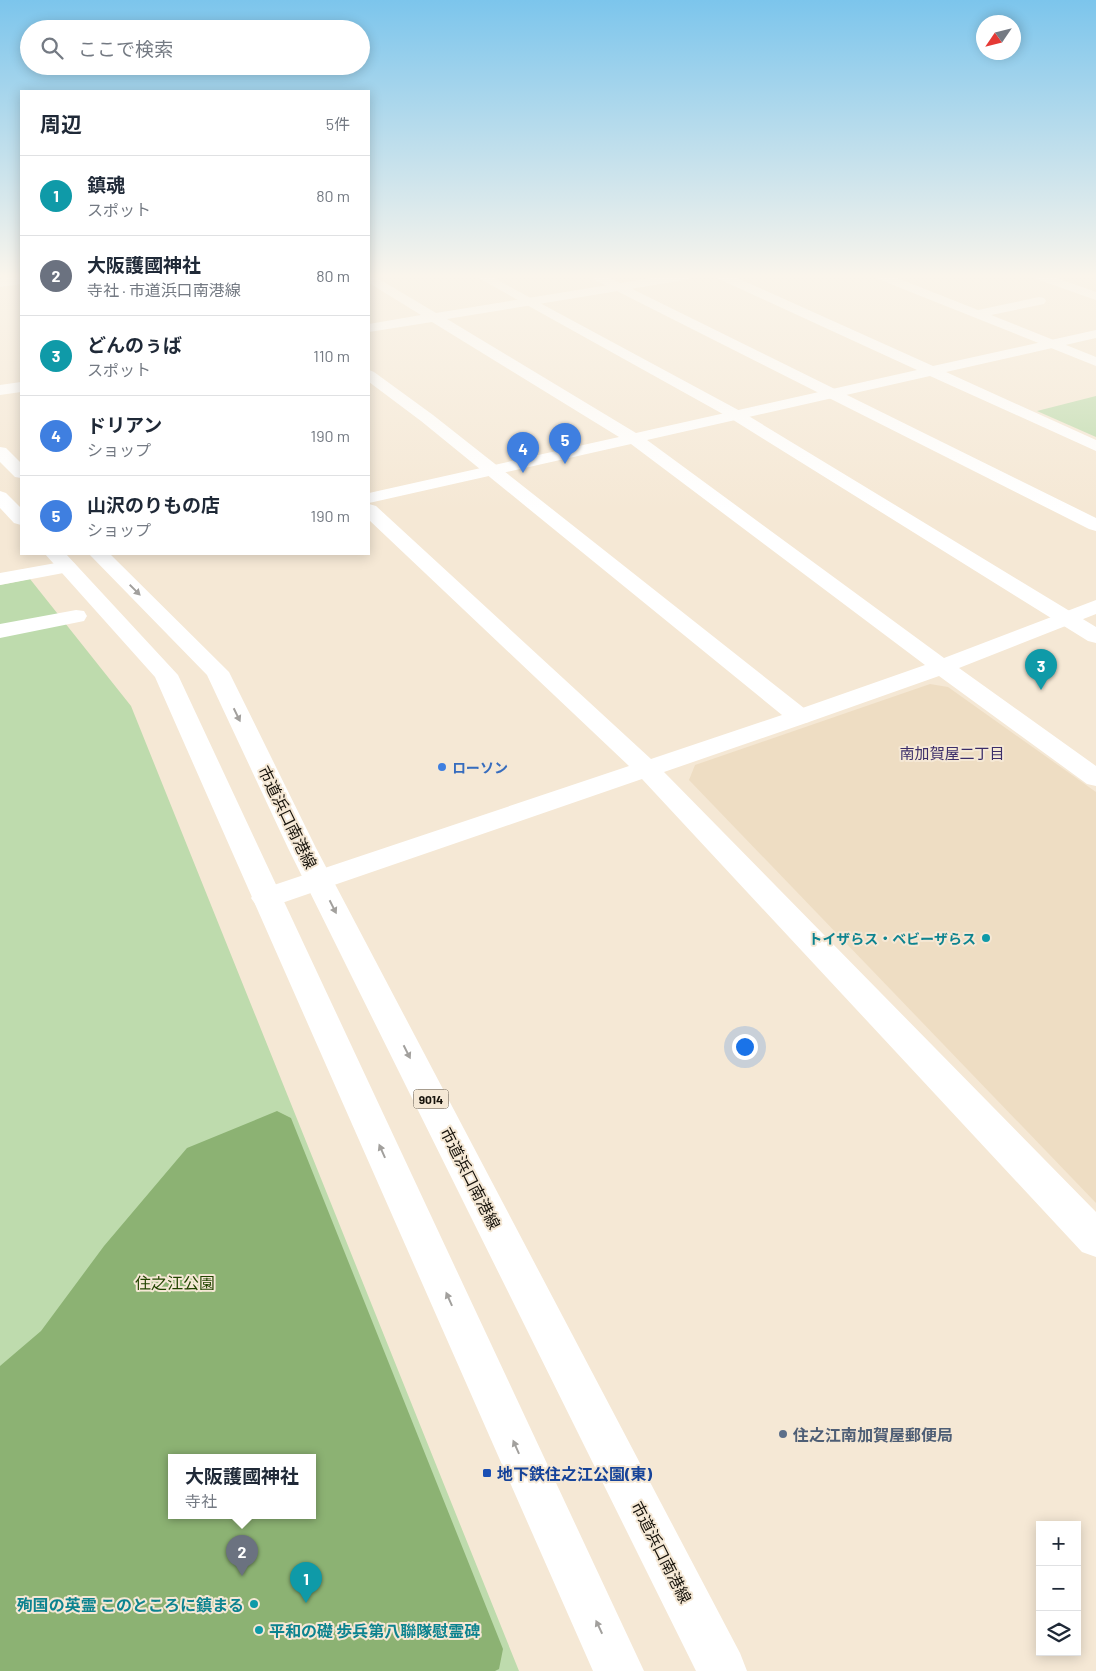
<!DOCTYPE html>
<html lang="ja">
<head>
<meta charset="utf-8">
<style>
  :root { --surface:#fff; --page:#f6f6f7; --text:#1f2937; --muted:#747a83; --line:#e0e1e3; --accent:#b45309 }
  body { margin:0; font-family:Barlow,"Noto Sans JP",sans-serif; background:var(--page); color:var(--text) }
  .controls { position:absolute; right:15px; bottom:15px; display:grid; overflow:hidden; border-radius:0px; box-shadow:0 2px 12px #0003 }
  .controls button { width:45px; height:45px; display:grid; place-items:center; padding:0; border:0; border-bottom:1px solid var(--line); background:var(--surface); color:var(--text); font:25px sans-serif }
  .compass { position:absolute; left:976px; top:15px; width:45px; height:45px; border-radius:50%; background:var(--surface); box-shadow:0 2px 12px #0003; rotate:235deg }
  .you { position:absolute; left:744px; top:1046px; width:18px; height:18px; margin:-12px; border:4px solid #fff; border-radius:50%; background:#1a73e8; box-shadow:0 0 0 8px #1a73e833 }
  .badge { display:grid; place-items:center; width:32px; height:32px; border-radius:50%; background:var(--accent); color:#fff; font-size:16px; font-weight:700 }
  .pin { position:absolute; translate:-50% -41px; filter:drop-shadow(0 1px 2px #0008) }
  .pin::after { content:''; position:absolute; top:26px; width:18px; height:15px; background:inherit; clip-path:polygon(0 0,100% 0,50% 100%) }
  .popup { position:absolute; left:168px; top:1454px; width:148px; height:65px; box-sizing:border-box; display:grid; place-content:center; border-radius:0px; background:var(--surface); filter:drop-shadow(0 1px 4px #0005); font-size:16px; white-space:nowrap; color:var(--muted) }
  .popup b { font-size:19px; color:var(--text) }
  .popup::after { content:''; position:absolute; left:50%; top:100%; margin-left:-10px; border:10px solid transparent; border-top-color:var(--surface) }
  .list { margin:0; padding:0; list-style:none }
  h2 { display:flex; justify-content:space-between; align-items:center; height:65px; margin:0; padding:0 20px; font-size:21px }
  h2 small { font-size:16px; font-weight:400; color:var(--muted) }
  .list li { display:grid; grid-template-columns:32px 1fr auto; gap:15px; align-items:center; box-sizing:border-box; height:80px; padding:0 20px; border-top:1px solid var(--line) }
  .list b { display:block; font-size:19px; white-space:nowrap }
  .list p { margin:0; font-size:16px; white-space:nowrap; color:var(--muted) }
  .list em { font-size:16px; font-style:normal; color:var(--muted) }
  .icon { flex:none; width:28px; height:28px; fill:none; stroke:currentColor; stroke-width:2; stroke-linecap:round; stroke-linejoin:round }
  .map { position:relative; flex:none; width:1096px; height:1671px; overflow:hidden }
  .search { position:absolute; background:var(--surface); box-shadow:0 2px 12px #0003; left:20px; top:20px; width:350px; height:55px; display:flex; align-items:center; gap:12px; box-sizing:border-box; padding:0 18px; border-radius:28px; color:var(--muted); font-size:19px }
  .panel { position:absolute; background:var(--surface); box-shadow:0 2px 12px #0003; left:20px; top:90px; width:350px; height:465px; border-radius:0px }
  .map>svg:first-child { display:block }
</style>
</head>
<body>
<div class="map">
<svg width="1096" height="1671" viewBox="0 0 1096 1671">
  <rect width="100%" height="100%" fill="#f5e8d5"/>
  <path fill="#eeddc3" d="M930 684 948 687 1096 792V1203L689 780 695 765Z"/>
  <g fill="#bedbad" fill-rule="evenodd">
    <path d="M1096 396V437L1037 411Z"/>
    <path d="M30 579 131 706 519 1671H0V585ZM172 1457H312V1515H172Z"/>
  </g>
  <path fill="#8cb273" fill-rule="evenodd" d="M277 1111 291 1118 503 1649 499 1669 495 1671H0V1366L41 1331 104 1246 187 1148ZM172 1457H312V1515H172Z"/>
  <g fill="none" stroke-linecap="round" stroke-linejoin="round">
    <g fill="#fff" fill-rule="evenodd">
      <path d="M21 276V284L0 287V279Z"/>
      <path d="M475 276H490L742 412 1096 627V643L1088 641 730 418Z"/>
      <path d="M591 276H606L1096 518V531L1089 529 593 279Z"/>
      <path d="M876 276H892L978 310 1039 297 1044 298 1046 301 1044 304 991 315 1096 357V366L878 279Z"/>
      <path d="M369 370 374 372 433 415 809 712 812 717 809 722 664 772 1096 1212V1257L1082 1252 642 779 276 905 266 908 256 905 251 898 256 891 629 766 369 520V504L376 506 651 759 782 715 421 421 369 382Z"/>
      <path d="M67 561 74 563 77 567 74 571 0 585V573Z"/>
      <path d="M76 610 84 611 87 616 84 621 0 638V624Z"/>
    </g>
    <g fill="#fff" fill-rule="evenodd">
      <path d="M369 276H374L436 313 664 276H691L689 279 685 280 447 319 636 433 917 370 719 279 717 276H733L933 366 1096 330V338L946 372 1096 440V451L930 376 647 440 944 658 1096 600V614L959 668 1096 766V786L1087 784 939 676 809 722 800 724 791 722 788 717 791 712 925 665 631 444 369 503V493L619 437 432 322 369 332V324L421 315 369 283Z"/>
      <path d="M1034 276H1051L1096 292V300L1036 279Z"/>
      <path d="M21 382V392L0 395V385Z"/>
    </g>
    <g fill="#fff" fill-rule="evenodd">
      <path d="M0 447 6 448 21 463V478L15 477 0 462Z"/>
      <path d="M0 491 6 493 21 508V525L14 523 0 508Z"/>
      <path d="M45 554H66L178 675 644 1671H593L155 677Z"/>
      <path d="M89 554H110L229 672 316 848 740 1653 747 1671H696L288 848 207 675Z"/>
    </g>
  </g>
  <defs><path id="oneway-solid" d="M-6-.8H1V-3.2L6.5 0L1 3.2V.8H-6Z" transform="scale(1.25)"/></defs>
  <g fill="#a2a09d">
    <use href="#oneway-solid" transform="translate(135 590) rotate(45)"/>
    <use href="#oneway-solid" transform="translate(237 715) rotate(64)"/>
    <use href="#oneway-solid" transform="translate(333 907) rotate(63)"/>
    <use href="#oneway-solid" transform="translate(407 1052) rotate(63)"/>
    <use href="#oneway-solid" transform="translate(382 1151) rotate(-114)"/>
    <use href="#oneway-solid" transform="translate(449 1299) rotate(-114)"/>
    <use href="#oneway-solid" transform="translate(516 1447) rotate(-114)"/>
    <use href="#oneway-solid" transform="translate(599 1627) rotate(-115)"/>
  </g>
  <linearGradient id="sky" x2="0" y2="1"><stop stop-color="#7cc5ec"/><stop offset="0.54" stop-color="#faf5ec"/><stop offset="1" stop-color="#faf5ec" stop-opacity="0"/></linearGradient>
  <rect width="1096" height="510" fill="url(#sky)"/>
  <circle fill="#3f7fe0" stroke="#f5e8d5" stroke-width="2" cx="442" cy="767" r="5"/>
  <g fill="#0f9aa8" stroke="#f5e8d5" stroke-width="2">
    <circle cx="986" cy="938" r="5"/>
    <circle cx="254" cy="1604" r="5"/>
    <circle cx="259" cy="1630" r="5"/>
  </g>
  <circle fill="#5c6f8a" stroke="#f5e8d5" stroke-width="2" cx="783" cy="1434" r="5"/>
  <rect fill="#1a4fb4" stroke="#f5e8d5" stroke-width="2" x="482" y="1468" width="10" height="10" rx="2.5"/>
  <g text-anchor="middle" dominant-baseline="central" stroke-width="4" stroke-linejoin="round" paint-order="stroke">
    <rect fill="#f5e8d5" stroke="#595248" stroke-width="1" x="413.5" y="1089.5" width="35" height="19" rx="4"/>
    <g font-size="12" font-weight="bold" fill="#16120b">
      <text x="431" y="1099">9014</text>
    </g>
    <g font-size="14" font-weight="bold" fill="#366cbe" stroke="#f5e8d5" text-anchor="start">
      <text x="452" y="767">ローソン</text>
    </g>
    <g font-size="14" font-weight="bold" fill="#0d838f" stroke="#f5e8d5" text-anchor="end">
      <text x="976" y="938">トイザらス・ベビーザらス</text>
    </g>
    <g font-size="15" fill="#3b2d69" stroke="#f5e8d5">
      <text x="952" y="753">南加賀屋二丁目</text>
    </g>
    <g font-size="16" fill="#16120b" stroke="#f5e8d5">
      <text transform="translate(288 817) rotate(64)">市道浜口南港線</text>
      <text transform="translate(471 1178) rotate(63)">市道浜口南港線</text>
      <text transform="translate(662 1552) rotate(63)">市道浜口南港線</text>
    </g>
    <g font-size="16" fill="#240" stroke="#f5e8d5">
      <text x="175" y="1282">住之江公園</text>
    </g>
    <g font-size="16" font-weight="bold" fill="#4e5e75" stroke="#f5e8d5" text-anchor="start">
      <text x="793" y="1434">住之江南加賀屋郵便局</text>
    </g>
    <g font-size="16" font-weight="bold" fill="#164399" stroke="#f5e8d5" text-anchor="start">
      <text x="497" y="1473">地下鉄住之江公園(東)</text>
    </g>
    <g font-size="16" font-weight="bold" fill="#0d838f" stroke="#f5e8d5" text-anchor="end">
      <text x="244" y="1604">殉国の英霊 このところに鎮まる</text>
      <text x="269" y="1630" text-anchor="start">平和の礎 歩兵第八聯隊慰霊碑</text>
    </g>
  </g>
</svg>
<div class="controls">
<button>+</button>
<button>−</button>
<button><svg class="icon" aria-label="layers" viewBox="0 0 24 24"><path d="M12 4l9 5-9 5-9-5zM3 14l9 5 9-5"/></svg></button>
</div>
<svg class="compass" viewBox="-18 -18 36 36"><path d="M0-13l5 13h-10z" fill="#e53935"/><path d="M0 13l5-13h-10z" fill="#747a83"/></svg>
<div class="you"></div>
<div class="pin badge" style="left:306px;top:1603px;background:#0f9aa8">1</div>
<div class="pin badge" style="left:242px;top:1576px;background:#6b7280">2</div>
<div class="popup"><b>大阪護國神社</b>寺社</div>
<div class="pin badge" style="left:1041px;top:690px;background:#0f9aa8">3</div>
<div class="pin badge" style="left:523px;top:473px;background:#3f7fe0">4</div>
<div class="pin badge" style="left:565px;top:464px;background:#3f7fe0">5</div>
<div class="search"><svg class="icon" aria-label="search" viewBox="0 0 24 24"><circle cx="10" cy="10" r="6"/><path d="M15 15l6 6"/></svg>ここで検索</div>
<section class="panel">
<h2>周辺<small>5件</small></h2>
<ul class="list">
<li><span class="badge" style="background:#0f9aa8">1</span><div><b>鎮魂</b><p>スポット</p></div><em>80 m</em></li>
<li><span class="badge" style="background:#6b7280">2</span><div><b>大阪護國神社</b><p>寺社 · 市道浜口南港線</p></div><em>80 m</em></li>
<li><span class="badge" style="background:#0f9aa8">3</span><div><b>どんのぅば</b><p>スポット</p></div><em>110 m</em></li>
<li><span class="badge" style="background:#3f7fe0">4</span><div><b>ドリアン</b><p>ショップ</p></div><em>190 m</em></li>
<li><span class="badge" style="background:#3f7fe0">5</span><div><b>山沢のりもの店</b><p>ショップ</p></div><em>190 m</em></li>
</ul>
</section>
</div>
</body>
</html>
